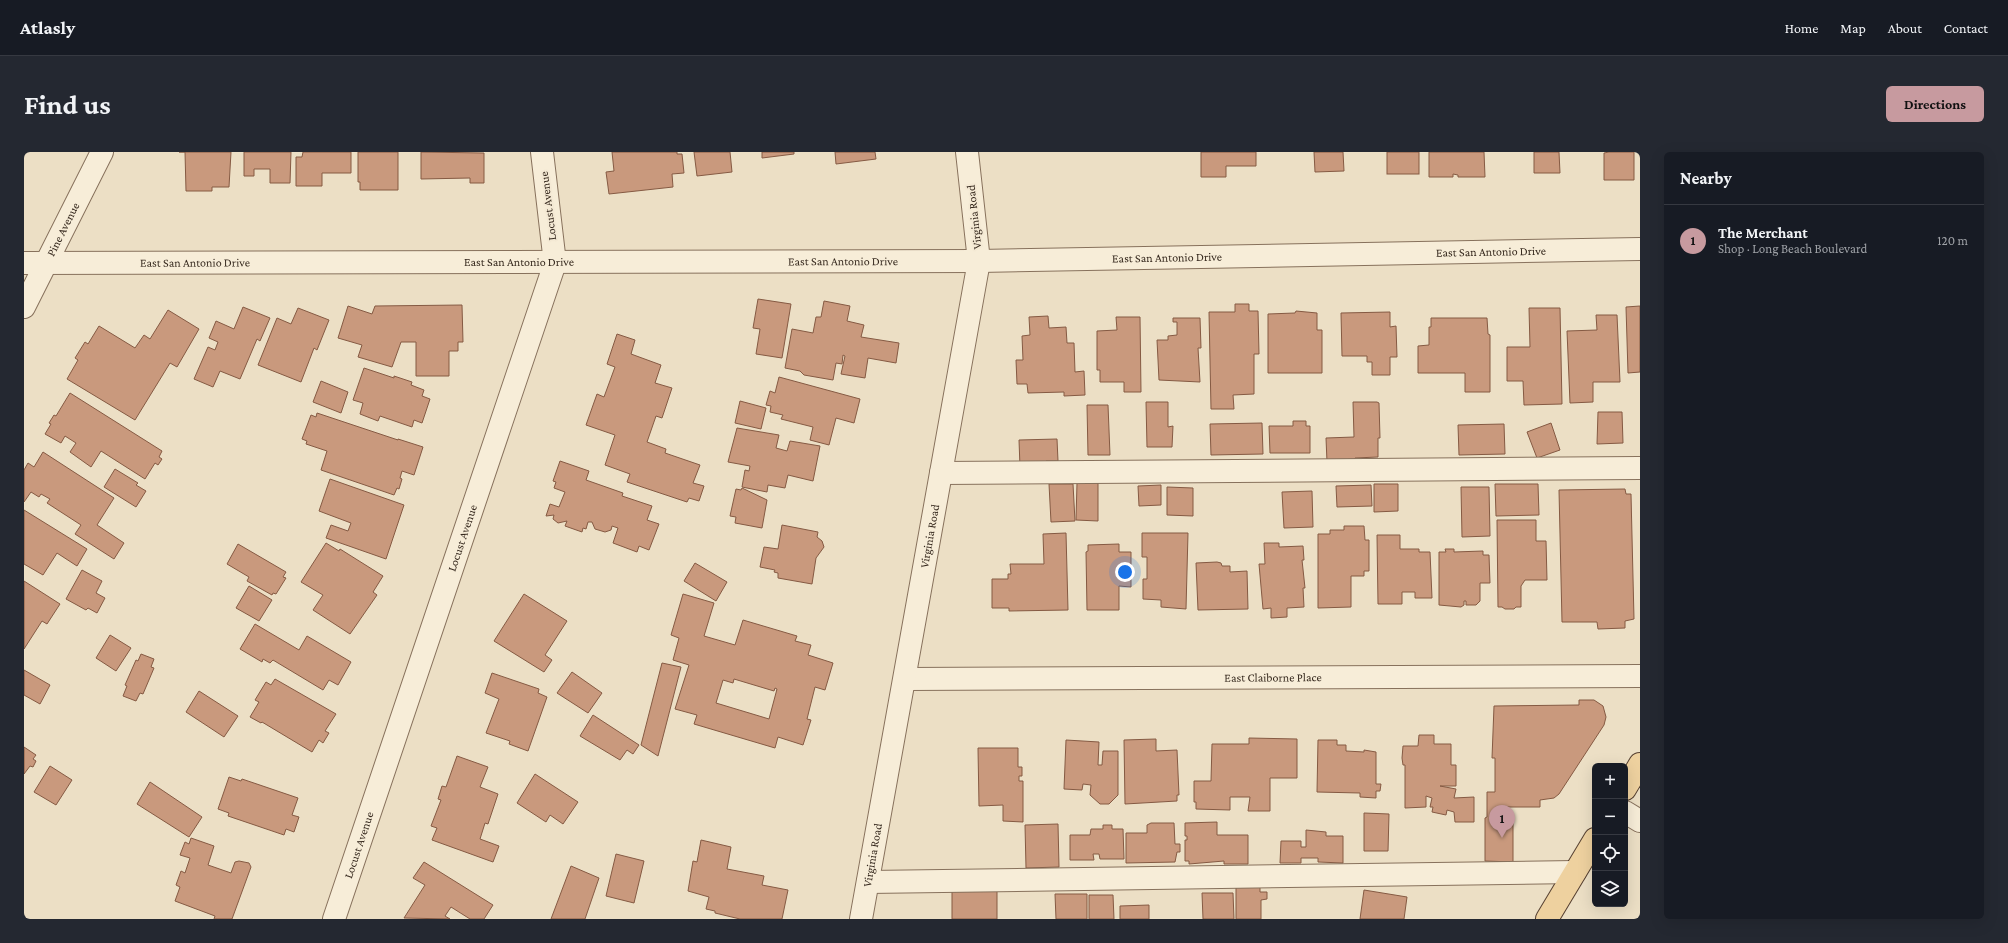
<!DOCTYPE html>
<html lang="en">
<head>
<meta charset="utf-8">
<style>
  :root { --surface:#171b24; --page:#242831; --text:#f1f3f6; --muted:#9ea1a6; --line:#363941; --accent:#c79a9f }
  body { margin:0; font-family:"Crimson Pro",serif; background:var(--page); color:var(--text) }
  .controls { position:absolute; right:12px; bottom:12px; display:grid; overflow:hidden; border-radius:6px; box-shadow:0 4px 16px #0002 }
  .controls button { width:36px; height:36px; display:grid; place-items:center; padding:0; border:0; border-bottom:1px solid var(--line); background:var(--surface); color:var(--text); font:20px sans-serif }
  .you { position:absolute; left:1101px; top:420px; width:14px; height:14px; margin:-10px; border:3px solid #fff; border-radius:50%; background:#1a73e8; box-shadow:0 0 0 6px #1a73e833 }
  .badge { display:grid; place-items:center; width:26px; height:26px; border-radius:50%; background:var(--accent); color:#111; font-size:13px; font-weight:700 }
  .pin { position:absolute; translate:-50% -33px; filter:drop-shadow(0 1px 2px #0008) }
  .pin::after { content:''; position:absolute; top:21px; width:14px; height:12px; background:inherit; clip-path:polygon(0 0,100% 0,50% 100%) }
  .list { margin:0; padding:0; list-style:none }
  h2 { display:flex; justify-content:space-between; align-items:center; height:52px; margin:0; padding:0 16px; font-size:17px }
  h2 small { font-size:13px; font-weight:400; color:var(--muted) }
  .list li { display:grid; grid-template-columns:26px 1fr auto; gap:12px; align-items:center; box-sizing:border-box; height:72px; padding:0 16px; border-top:1px solid var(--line) }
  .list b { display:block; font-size:15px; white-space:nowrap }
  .list p { margin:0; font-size:13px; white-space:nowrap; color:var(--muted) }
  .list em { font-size:13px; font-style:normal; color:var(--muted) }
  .icon { flex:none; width:22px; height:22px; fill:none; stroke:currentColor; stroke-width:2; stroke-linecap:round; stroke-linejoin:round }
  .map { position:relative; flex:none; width:1616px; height:767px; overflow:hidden; border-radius:6px }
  header { display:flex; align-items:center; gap:24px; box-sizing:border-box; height:56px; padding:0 20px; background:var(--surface); border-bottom:1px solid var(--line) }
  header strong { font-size:19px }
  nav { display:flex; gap:22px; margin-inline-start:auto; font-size:14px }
  .intro { display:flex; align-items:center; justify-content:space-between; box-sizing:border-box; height:96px; padding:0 24px }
  h1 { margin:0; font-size:28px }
  .button { padding:10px 18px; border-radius:6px; background:var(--accent); color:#111; font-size:14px; font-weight:700 }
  main { display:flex; gap:24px; padding:0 24px }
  aside { flex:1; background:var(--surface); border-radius:6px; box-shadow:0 4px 16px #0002 }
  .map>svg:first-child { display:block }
</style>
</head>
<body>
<header>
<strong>Atlasly</strong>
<nav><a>Home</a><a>Map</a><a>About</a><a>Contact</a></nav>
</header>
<div class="intro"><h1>Find us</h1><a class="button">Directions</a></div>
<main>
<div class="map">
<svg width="1616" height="767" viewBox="0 0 1616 767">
  <rect width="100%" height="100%" fill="#ecdfc5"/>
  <g fill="#c9997d" stroke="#855a43" fill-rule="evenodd">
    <path d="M155 0H207L205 35H188V39H162L161 0Z"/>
    <path d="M220 0H267L266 31H246V17H230V24H220Z"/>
    <path d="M279 0H327V21H298V34H272V5H278Z"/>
    <path d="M334 0H374V38H336V30H334Z"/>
    <path d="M397 0 460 1V31H446V26L397 27Z"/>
    <path d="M588 0H653V2H658L660 21 648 22 649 35 585 42 582 20 590 19Z"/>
    <path d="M670 0H706L708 20 673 24Z"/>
    <path d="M738 0H770V2L738 6Z"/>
    <path d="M811 0H851L852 7 812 12Z"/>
    <path d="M1177 0H1232V14H1202V25H1177Z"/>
    <path d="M1290 0H1319L1320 19 1291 20Z"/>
    <rect x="1363" y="0" width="32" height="22"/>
    <path d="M1405 0H1460L1461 25H1434V23L1429 22V25H1405Z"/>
    <path d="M1510 0H1535L1536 21H1510Z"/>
    <path d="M1585 0H1610V28H1580V1Z"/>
    <path d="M734 147 767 152 758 206 732 202 736 177 729 176Z"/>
    <path d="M800 149 826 154 823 169 840 173 837 185 875 191 872 211 844 206 841 226 817 222 821 204 819 203 818 212 812 211 809 228 780 223 776 219 761 216 768 177 789 181 792 165H797Z"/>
    <path d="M1211 152H1225V159H1234L1235 202H1230V242L1209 243 1210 257H1187L1185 160H1211Z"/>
    <path d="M438 153 439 190H434V199H425V224H392V190H377L368 215 334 205 338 193 314 186 324 154 348 162 351 154Z"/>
    <path d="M1616 154V220L1604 221 1602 155Z"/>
    <path d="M219 155 246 166 236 189 233 187 216 227 196 219 189 235 170 227 184 195 191 198 194 190 185 186 192 169 210 177Z"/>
    <path d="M274 156 305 168 293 198 290 196 277 230 234 213 253 166 267 172Z"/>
    <path d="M1505 156H1536L1538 252 1500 253 1499 229H1483V195H1506Z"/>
    <path d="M144 158 175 177 153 215 146 211 111 268 43 227 54 208 51 206 61 190 64 192 75 174 111 196 120 183 126 187Z"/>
    <path d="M1272 159 1293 161V178H1298V221H1244V162L1271 161Z"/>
    <path d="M1366 160V175L1372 174 1373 205H1366V223H1348V210H1343V204H1318L1317 161Z"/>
    <path d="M1572 163H1593L1596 230H1569V250L1546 251 1543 179 1573 178Z"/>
    <path d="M1024 164 1025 176 1042 175 1043 191H1050L1051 220 1060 219 1061 243 1040 244V240L1004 241 1003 232H993L992 208H999L998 184 1006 183 1005 165Z"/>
    <path d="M1092 165H1116L1117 240H1100V230H1076V218H1073V179L1093 178Z"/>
    <path d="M1149 166H1176L1177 196H1174L1176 230 1135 228 1133 188H1144V184L1153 183V170H1149Z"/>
    <path d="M1407 166H1463L1464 182 1466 183V240H1441V221H1394V194L1405 193V175H1407Z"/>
    <path d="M593 182 611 188 607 202 637 213 631 231 648 236 638 266 632 264 623 290 642 297 641 301 676 313 669 331 680 334 675 349 665 346 663 350 603 330 606 322 581 313 591 283 562 273 573 242 580 245 591 215 583 212Z"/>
    <path d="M340 216 370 226V224L388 230 387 233 400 238 398 244 406 247 398 271 390 268 388 275 356 264 354 269 336 262 339 251 329 248Z"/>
    <path d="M755 225 836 247 830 271 812 266 805 293 786 288 789 275 757 267 759 263 746 260 747 254 742 253 746 239 751 241Z"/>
    <path d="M297 229 324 240 317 261 289 250Z"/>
    <path d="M46 241 138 299 135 305 138 307 134 313 131 311 121 327 77 299 67 315 46 300 52 291 41 284 37 291 21 282 27 272 25 271 30 263 32 264Z"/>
    <path d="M716 249 742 256 737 277 711 271Z"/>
    <path d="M1122 250H1144V275L1149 274 1148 295H1123Z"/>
    <path d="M1329 250H1353L1355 251 1356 286H1354V305L1331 306V310H1303L1302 286 1330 285Z"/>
    <path d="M1063 253H1084L1086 303H1064Z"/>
    <path d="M1574 260H1598L1599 291 1573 292Z"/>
    <path d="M293 261 374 288V287L399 295 390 323 378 319 376 326 378 327 375 337 373 336 370 343 297 318 303 299 282 292 283 289 278 287 287 263 292 265Z"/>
    <path d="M1269 269H1282V274H1286V301H1246L1245 274H1269Z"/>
    <path d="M1238 271 1239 302 1187 303 1186 272Z"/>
    <path d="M1527 271 1536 298 1513 306 1503 280Z"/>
    <path d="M1480 272 1481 302 1435 303 1434 273Z"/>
    <path d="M713 276 755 283 752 296 763 299 766 289 796 294 789 329 764 323 761 336 744 333 743 340 718 335 721 318 725 319 726 314 704 310Z"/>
    <path d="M1033 287 1034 309H1022V314L996 315 995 288Z"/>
    <path d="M19 300 90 346 73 373 100 391 90 407 51 382 57 373 23 351 26 347 17 342 15 345 7 340 0 350V318L4 311 10 315Z"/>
    <path d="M536 309 565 319 562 328 599 341 598 344 628 354 623 368 635 372 625 398 615 394 613 400 589 391 594 376 588 374 587 378 581 380 571 377 568 370H564L562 377 559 376 558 380 541 374 543 369 534 371 529 367 530 363 522 364 526 352 535 355 541 340 530 336 532 330 529 329Z"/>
    <path d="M91 317 114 331 112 333 122 339 112 355 80 335Z"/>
    <path d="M306 327 380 353 362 407 302 386 307 373 324 379 327 371 295 359Z"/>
    <path d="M1053 331H1074V369L1052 368Z"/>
    <path d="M1025 332H1049L1051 369 1027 370Z"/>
    <path d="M1350 332H1374V359L1350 360Z"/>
    <path d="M1471 332H1514L1515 363 1472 364Z"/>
    <path d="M1137 333V353L1115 354 1114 334Z"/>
    <path d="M1347 333 1348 354 1313 355 1312 334Z"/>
    <path d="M1143 335 1169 336V364L1143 363Z"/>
    <path d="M1437 335H1465L1466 384 1438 385Z"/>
    <path d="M718 336 743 348 738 376 711 371 712 365 706 364 712 337 717 338Z"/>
    <path d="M1601 337 1602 342H1607L1610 467 1601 469V476L1574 477 1573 470H1538L1535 338Z"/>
    <path d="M1288 339 1289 375 1260 376 1258 340Z"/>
    <path d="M0 358 63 397 53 414 33 401 19 423 0 412Z"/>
    <path d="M1473 368H1512V389H1522L1523 428H1501L1497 434V455H1492L1490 457H1481L1478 455H1474Z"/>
    <path d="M758 373 794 380 793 385 798 389 800 395 792 406 788 432 754 426V421L750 420 751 418 736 415 740 395 754 397Z"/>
    <path d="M1320 374H1340L1341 388H1345V419H1340V424H1327V455L1294 456V382H1306V378H1320Z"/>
    <path d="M1042 381 1044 458 985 459V456H968V427H984V422H987L986 412H1020L1019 382Z"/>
    <path d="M1118 381H1164L1162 457 1137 455V448L1119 447V427H1123V405H1118Z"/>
    <path d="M1353 383H1376V397H1395V400H1406L1408 446H1391V440H1378V452H1354Z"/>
    <path d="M302 391 315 399 316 397 359 424 349 440 353 443 326 482 289 458 299 443 277 430Z"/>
    <path d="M1240 391H1255V395L1279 394 1280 408H1278L1281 436H1279L1280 455 1263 456V465L1247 466V456L1239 457 1235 412H1241Z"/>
    <path d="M214 392 262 420 259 425 262 426 252 442 249 441 248 443 223 429 225 425 203 412Z"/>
    <path d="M1095 392V400H1107V435L1095 434V458H1063L1062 400 1064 399V393Z"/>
    <path d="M1421 397H1430V400L1459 399V403H1465L1466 431H1456V449L1452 453H1442V449H1440V453L1437 455 1415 453V400H1422Z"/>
    <path d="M1193 410 1197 411 1198 414H1206V420L1223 419 1224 457 1174 458 1172 411Z"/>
    <path d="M671 411 703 430 692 449 660 429Z"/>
    <path d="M58 418 78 429 72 441 81 446 73 461 64 456 62 458 42 447Z"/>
    <path d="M0 429 36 452 23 472 18 469 0 497Z"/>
    <path d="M225 434 248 448 235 469 212 456Z"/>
    <path d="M500 442 543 469 521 503 528 508 520 520 470 489Z"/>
    <path d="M659 442 690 451 680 484 711 493 719 468 773 484 771 489 787 493 784 503 809 511 801 538 791 535 783 567 787 568 779 593 754 585 751 596 670 572 673 563 651 557 665 513 649 508 655 486 647 483ZM710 527 750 539 751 536 753 537 745 567 692 551 699 528 709 531Z"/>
    <path d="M231 472 275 498 283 484 327 510 314 533 305 528 299 538 249 508 246 511 239 507 238 510 216 497Z"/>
    <path d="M86 483 107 496 92 519 72 506Z"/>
    <path d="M117 502 130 507 127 515 130 516 119 542 116 541 112 549 99 544 103 534 101 533 112 508 114 509Z"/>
    <path d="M638 511 657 515 634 604 617 593Z"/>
    <path d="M0 518 26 533 16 552 0 543Z"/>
    <path d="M548 520 578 541 564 561 533 541Z"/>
    <path d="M468 521 515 537 514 541 523 545 504 599 485 592 486 589 462 581 475 547 461 541Z"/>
    <path d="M251 527 312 562 301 579 305 581 299 591 295 588 288 600 238 570 237 571 226 565 235 550 231 548 242 530 247 533Z"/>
    <path d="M175 539 214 564 200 585 162 560Z"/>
    <path d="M1555 548H1570L1579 554 1582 565 1580 573 1535 642 1530 646 1516 648V655H1477L1476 661 1470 664 1489 665V710L1461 709V666L1463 665V640H1471V606H1468L1470 554 1555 553Z"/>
    <path d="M569 563 615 593 609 602 603 598 596 608 556 584Z"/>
    <path d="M1395 583H1410V592H1427V613H1432V634H1416L1432 637 1430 646 1450 645V670H1431L1430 660 1423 658 1422 663 1408 660 1409 655H1406L1408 646 1402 644V655L1381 656V613H1379L1378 606 1379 594H1394Z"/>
    <path d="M1225 586 1273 587V626H1246V659H1224L1226 645H1206V658L1172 657V650H1170V629H1187L1188 592H1225Z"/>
    <path d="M1132 587V599L1153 598 1155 643H1153V649L1101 652 1100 588Z"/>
    <path d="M1042 588 1075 590 1074 613H1078L1079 599H1094V643L1085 652H1076L1066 643 1067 633 1059 632 1058 638 1040 637Z"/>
    <path d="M1294 588H1313V593H1322V599L1340 600V598L1352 600V632H1357L1356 639H1352V646L1336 645V641L1293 640Z"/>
    <path d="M0 595 12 603 9 607 12 609 9 615 6 614 0 622Z"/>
    <path d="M954 596H994V615H998V624H995V629H999V670L979 669V653L955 654Z"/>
    <path d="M433 604 464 615 456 635 474 642 464 672 461 671 456 687 475 694 469 710 408 688 413 676 407 674 417 648 414 647 418 634 422 635Z"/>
    <path d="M26 614 48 628 32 653 10 640Z"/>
    <path d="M511 622 554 650 539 672 526 663 522 670 493 651Z"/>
    <path d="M205 625 217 629 218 627 274 646 268 663 275 665 270 680 262 677 260 683 204 664 205 661 194 657Z"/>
    <path d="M126 630 178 665 165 685 113 652Z"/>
    <path d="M1340 661 1365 662 1364 699H1340Z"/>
    <path d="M1193 670V683H1224V712H1200V709L1165 712V709H1161V688H1163V684H1161V671Z"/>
    <path d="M1127 671H1150L1151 692H1156V700H1153L1151 710 1102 711V681H1123V673Z"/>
    <path d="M1034 672 1035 715 1002 716 1001 673Z"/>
    <path d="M1079 673H1088V677H1099L1100 707H1076L1075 702H1069L1070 708H1046V683H1066L1067 677H1079Z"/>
    <path d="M1282 678 1302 680V684H1319V711L1294 710V706H1277V711H1256L1257 689H1277V695H1282Z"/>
    <path d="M167 686 190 694 184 713 207 721 211 710 215 709 225 711 227 715 208 767H190L191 764 151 749 156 735 152 733 157 719 161 721 166 706 156 703 161 690 165 692Z"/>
    <path d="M677 688 707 695 703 717 740 724 738 733 764 738 758 767H716L691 761V759L682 757 685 745 664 739 669 709 673 710Z"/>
    <path d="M592 702 620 709 610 751 582 744Z"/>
    <path d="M400 710 469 753 460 767H446L427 755 421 764 426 767 380 766 401 733 389 726Z"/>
    <path d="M547 714 575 726 561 767H527Z"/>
    <path d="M1212 733H1236V740H1243V747L1237 748V767H1212Z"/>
    <rect x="928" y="735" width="45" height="32"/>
    <path d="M1340 738 1383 745 1380 767H1336Z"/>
    <path d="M1178 741H1209L1210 767H1179Z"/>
    <path d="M1031 742H1063V767H1032Z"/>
    <path d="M1065 743H1089L1090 767H1065Z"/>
    <path d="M1125 753V767H1096V754Z"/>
  </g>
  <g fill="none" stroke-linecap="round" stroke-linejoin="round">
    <g stroke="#87715c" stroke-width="24">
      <g id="minor">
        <path id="s1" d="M0 111 955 109 1616 97"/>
        <path id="s2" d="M0 155 78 0"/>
        <path d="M917 321 1616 316"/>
        <path id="s3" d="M882 527 1616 524"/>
        <path d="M1601 660 1616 669"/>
        <path d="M844 730 1551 720"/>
        <path id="s4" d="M310 767 531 111 518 0"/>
        <path id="s5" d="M837 767 955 109 943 0"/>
      </g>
    </g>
    <g stroke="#553f30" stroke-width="24">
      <g id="major">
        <path d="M1601 637 1616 612"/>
        <path d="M1523 767 1571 687"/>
      </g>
    </g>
    <use href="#minor" stroke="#f7edd8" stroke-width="22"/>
    <use href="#major" stroke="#eed19f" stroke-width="22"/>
  </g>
  <g text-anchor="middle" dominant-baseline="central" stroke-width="4" stroke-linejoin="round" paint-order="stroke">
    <g font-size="12" fill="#372a1f" stroke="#f4e9d4">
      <text transform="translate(524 54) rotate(-97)">Locust Avenue</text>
      <text transform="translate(950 65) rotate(-96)">Virginia Road</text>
      <text stroke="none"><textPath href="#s2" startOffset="87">Pine Avenue</textPath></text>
      <text stroke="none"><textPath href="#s1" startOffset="1467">East San Antonio Drive</textPath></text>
      <text stroke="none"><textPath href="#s1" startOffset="1143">East San Antonio Drive</textPath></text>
      <text stroke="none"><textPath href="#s1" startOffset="819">East San Antonio Drive</textPath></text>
      <text stroke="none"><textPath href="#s1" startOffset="171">East San Antonio Drive</textPath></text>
      <text stroke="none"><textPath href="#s1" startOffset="495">East San Antonio Drive</textPath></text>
      <text stroke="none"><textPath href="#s5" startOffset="389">Virginia Road</textPath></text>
      <text stroke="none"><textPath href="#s4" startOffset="402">Locust Avenue</textPath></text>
      <text stroke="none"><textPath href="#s3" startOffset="367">East Claiborne Place</textPath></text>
      <text stroke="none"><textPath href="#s4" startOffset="78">Locust Avenue</textPath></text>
      <text stroke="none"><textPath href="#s5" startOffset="65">Virginia Road</textPath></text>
    </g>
  </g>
</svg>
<div class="controls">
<button>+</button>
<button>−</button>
<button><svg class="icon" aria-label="locate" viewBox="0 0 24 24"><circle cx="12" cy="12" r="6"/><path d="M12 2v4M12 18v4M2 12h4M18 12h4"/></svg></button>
<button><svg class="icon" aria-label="layers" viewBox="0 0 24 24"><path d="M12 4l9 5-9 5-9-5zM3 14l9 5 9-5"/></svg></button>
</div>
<div class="you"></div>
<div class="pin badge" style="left:1478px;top:686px">1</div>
</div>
<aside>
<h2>Nearby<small></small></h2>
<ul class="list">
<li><span class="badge">1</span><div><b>The Merchant</b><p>Shop · Long Beach Boulevard</p></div><em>120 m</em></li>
</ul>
</aside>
</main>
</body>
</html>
